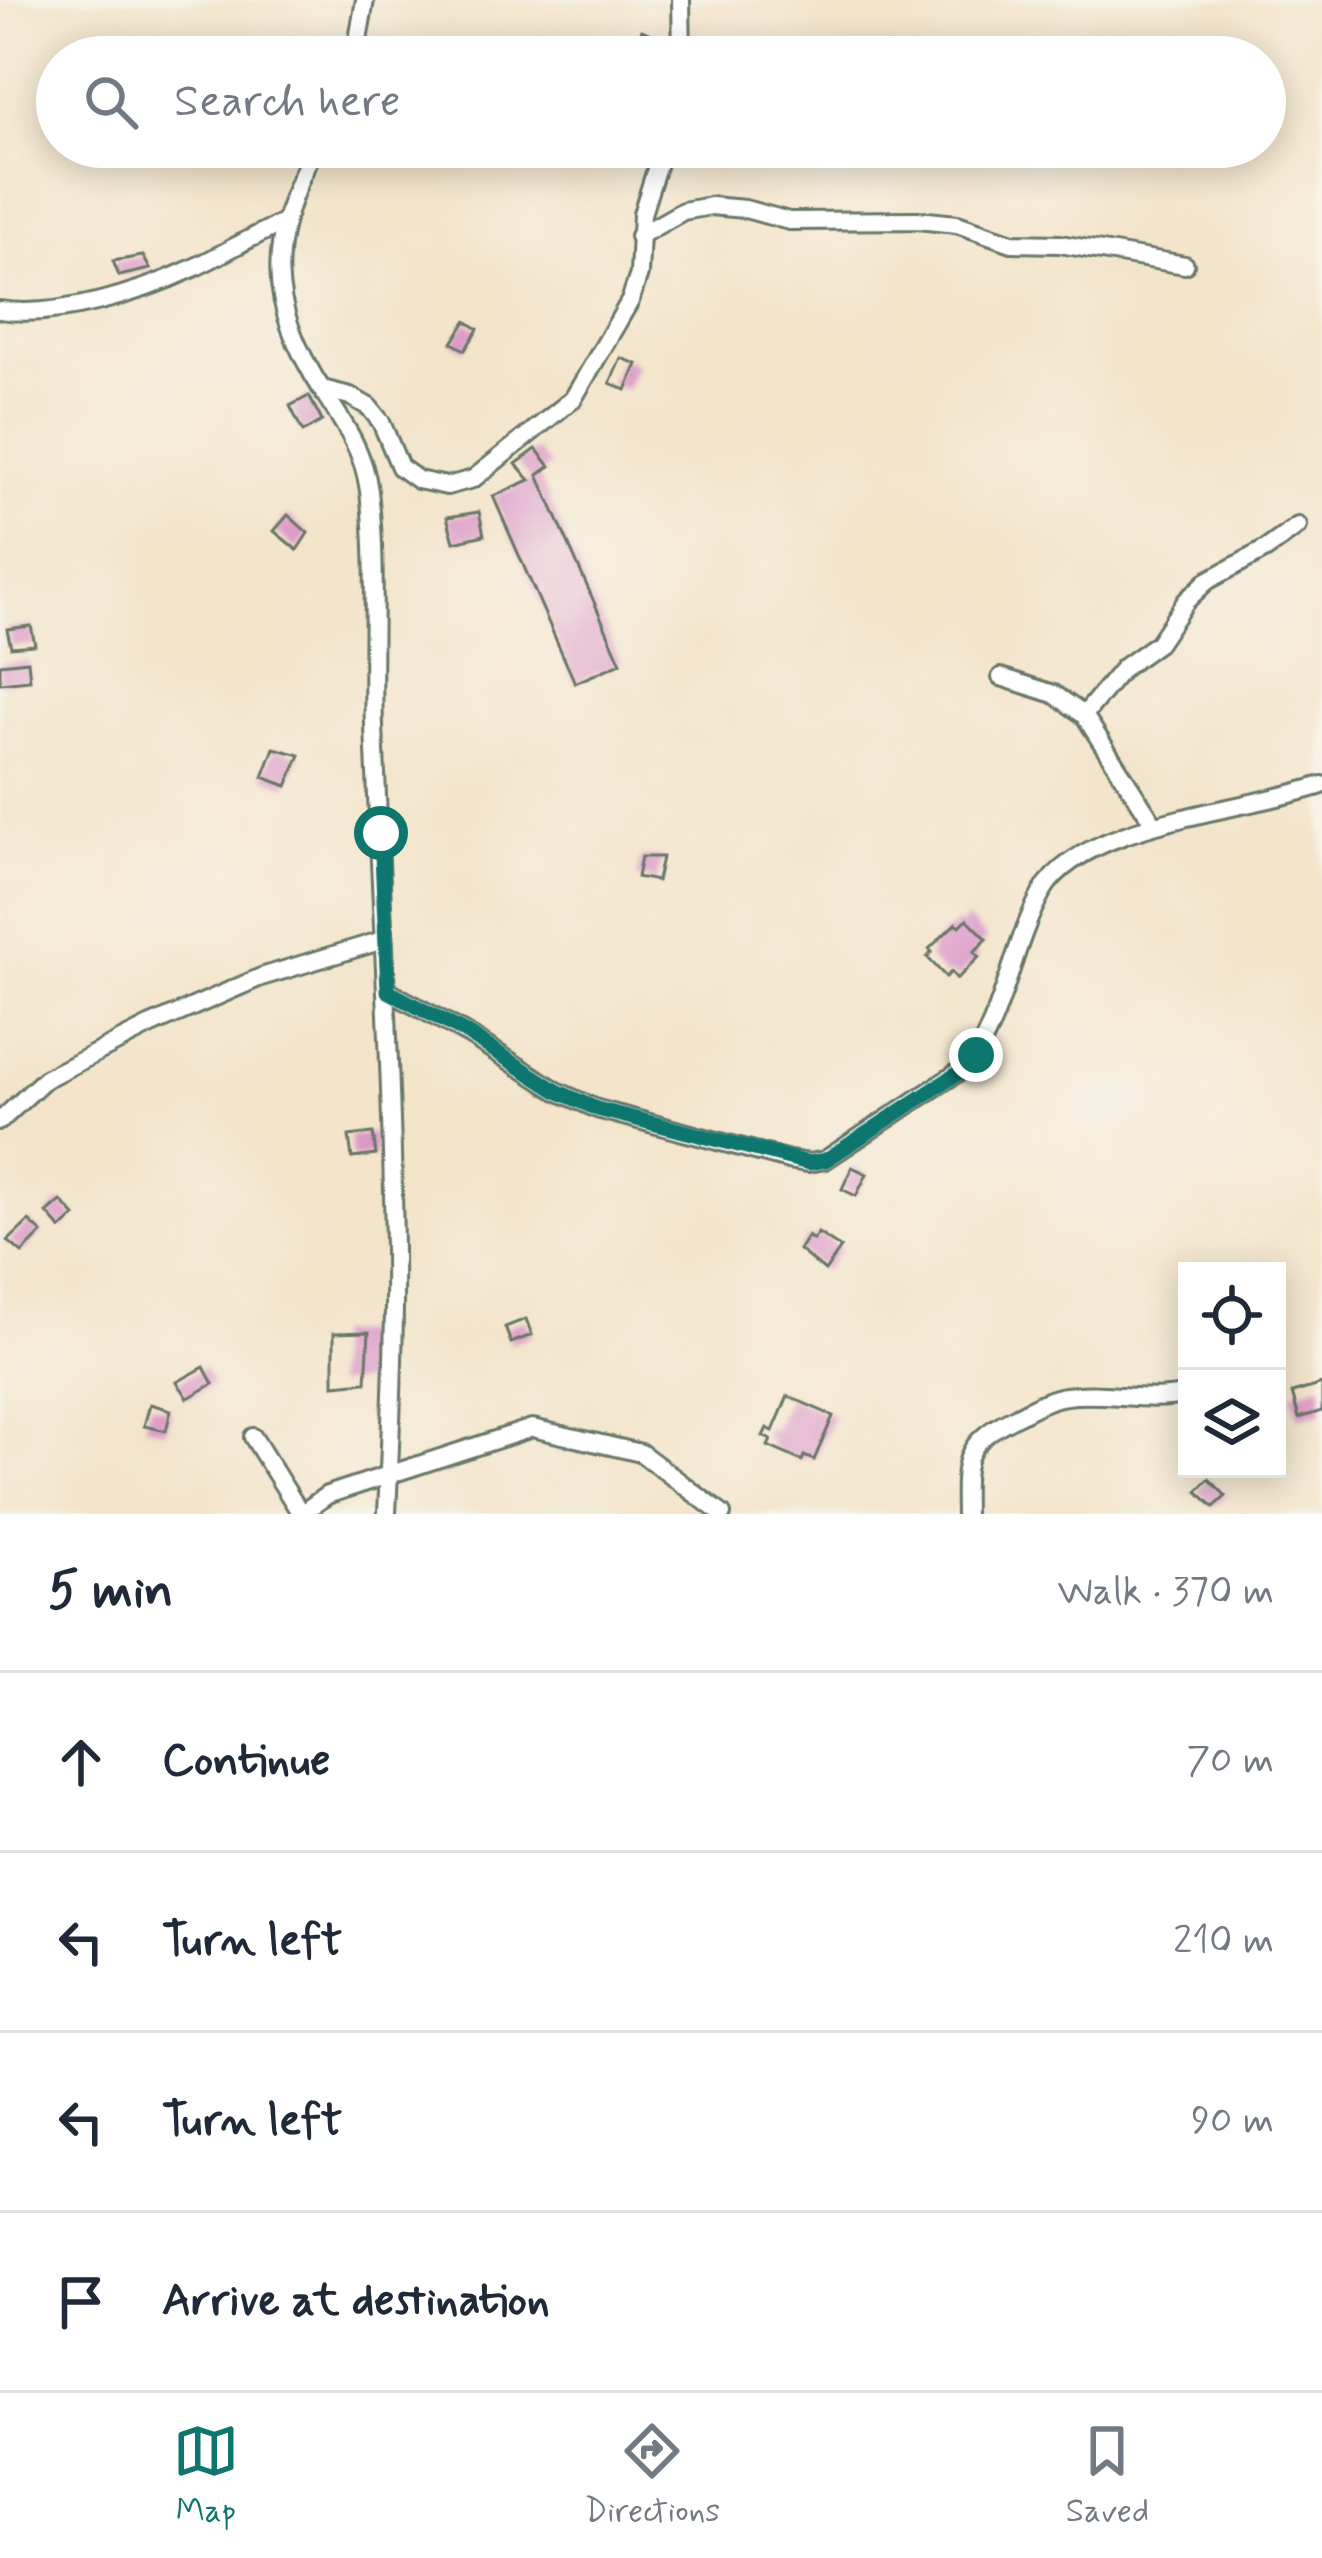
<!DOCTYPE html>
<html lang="en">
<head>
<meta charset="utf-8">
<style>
  :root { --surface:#fff; --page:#f2f2f3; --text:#1f2937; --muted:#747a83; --line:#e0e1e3; --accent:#0f766e }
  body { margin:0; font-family:Mynerve,sans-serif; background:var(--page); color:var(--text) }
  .controls { position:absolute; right:36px; bottom:36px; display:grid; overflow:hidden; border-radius:0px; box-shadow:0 6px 30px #0003 }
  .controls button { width:108px; height:108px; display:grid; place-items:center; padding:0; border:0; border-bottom:3px solid var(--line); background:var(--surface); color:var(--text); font:60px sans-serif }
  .stop { position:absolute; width:36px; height:36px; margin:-27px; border:9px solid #0f766e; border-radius:50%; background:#fff }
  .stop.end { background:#0f766e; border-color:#fff; box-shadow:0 3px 12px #0008 }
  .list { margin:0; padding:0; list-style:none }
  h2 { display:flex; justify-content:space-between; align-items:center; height:156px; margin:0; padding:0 48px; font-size:51px }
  h2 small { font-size:39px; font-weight:400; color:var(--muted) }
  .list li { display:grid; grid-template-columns:78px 1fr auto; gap:36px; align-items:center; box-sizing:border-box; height:180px; padding:0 48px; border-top:3px solid var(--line) }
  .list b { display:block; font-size:45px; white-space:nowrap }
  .list em { font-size:39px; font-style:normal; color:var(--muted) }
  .icon { flex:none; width:66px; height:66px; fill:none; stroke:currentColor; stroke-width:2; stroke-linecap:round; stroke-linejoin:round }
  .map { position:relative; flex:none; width:1322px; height:1514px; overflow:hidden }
  .search { position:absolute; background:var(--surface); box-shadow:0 6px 30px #0003; left:36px; right:36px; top:36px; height:132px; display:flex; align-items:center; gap:30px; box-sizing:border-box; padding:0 42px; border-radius:66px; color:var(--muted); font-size:45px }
  .sheet { height:876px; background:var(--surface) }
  nav { display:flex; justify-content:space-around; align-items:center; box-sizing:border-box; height:168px; border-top:3px solid var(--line); background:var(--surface); font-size:33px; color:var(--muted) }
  nav a { display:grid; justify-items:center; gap:6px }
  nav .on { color:var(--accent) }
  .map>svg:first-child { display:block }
</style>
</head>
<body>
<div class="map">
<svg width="1322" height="1514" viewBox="0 0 1322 1514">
  <rect width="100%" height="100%" fill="#f7f3e8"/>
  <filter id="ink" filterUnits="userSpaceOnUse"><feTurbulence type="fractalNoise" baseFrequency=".00833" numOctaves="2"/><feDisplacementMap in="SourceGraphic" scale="24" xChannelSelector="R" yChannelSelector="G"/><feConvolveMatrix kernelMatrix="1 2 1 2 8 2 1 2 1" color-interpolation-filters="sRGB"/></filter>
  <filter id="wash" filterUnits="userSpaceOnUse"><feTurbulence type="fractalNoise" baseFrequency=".004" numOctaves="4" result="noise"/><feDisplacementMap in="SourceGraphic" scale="48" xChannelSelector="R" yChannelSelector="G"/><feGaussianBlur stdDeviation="2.7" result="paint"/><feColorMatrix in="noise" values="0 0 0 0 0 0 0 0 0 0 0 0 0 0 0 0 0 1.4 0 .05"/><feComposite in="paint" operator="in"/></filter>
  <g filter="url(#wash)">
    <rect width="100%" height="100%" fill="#f3e4ca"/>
    <g id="blocks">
      <g fill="#dc98c7">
        <path d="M642 30 668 42 662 54 636 43Z"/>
        <path d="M143 256 150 269 119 276 113 261Z"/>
        <path d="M466 321 478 329 465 350 452 343Z"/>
        <path d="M621 358 637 364 626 390 610 383Z"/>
        <path d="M309 396 322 421 303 432 290 406Z"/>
        <path d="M536 449 550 466 538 475 621 663 575 683 493 496 530 480 516 464Z"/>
        <path d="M479 512 484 535 454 542 447 517Z"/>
        <path d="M288 515 308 533 297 550 274 531Z"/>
        <path d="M31 626 35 645 11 647 7 629Z"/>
        <path d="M28 661 30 680 0 683V664Z"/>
        <path d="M274 748 300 755 287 786 263 777Z"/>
        <path d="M641 857H662L657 881 637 877Z"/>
        <path d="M967 919 987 939 974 952 979 957 957 979 951 972 946 977 927 957 932 952 929 949 956 923 960 926Z"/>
        <path d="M373 1133 376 1155 352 1158 349 1136Z"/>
        <path d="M852 1167 867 1174 856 1196 842 1189Z"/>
        <path d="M61 1201 75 1216 61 1229 47 1213Z"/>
        <path d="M29 1221 42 1233 22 1253 8 1241Z"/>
        <path d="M818 1233 841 1248 825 1271 799 1250 808 1236 813 1240Z"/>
        <path d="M526 1319 532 1335 511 1343 505 1327Z"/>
        <path d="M369 1332 366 1382 334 1385V1333Z"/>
        <path d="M204 1367 213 1384 188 1398 177 1382Z"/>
        <path d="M1322 1384V1411L1299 1418 1292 1393Z"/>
        <path d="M788 1396 833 1416 814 1460 804 1456 802 1461 768 1446 771 1440 763 1436 767 1428 773 1431Z"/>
        <path d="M150 1404 171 1410 166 1431 144 1426Z"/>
        <path d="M1209 1479 1226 1496 1214 1507 1197 1491Z"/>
      </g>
    </g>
  </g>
  <g filter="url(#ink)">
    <use href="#blocks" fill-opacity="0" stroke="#697768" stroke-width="3"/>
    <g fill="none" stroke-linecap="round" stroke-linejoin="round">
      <g stroke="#697768" stroke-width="22">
        <g id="minor">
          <path d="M681 0 682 57"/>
          <path d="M355 57 365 0"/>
          <path d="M315 147C267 243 265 301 324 393 345 425 364 452 369 491 378 569 371 647 374 726 381 901 392 1076 394 1251 395 1339 391 1427 387 1514"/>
          <path d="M639 236 683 211 711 206 745 209 789 221 917 220 957 224 1012 243 1060 244 1185 265"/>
          <path d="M0 310C55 319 140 293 191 269 222 255 251 236 283 223"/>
          <path d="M322 389 350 396 369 407 381 422 400 467 418 480 447 486 473 479 573 399 630 301 639 274 642 214 663 147"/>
          <path d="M1001 677 1054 694 1084 715 1154 824"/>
          <path d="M1084 715 1123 668 1158 643 1186 601 1207 581 1266 549 1298 526"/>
          <path d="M388 991 469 1035 557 1091 597 1109 789 1160 809 1163 825 1160 963 1069 976 1055C1006 1004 1014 942 1042 892 1082 821 1247 811 1322 785"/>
          <path d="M0 1121 45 1079 149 1026 261 977 383 940"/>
          <path d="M253 1437 301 1514"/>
          <path d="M301 1514 327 1495 532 1428 641 1453 722 1514"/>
          <path d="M965 1514C964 1459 963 1443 1015 1417 1031 1409 1048 1398 1066 1396 1107 1390 1146 1404 1187 1394"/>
        </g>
      </g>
      <use href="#minor" stroke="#fff" stroke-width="16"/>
    </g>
  </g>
  <g fill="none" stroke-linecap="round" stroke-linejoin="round" filter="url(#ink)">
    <path stroke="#0f766e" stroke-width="15" d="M381 833 388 991 470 1035 557 1091 597 1109 809 1163 826 1160 963 1070 976 1055"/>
  </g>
</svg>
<div class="controls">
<button><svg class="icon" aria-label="locate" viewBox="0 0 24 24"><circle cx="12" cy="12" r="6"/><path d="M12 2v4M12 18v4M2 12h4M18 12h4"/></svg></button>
<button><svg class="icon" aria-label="layers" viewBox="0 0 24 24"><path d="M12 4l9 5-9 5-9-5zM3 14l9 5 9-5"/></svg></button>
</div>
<div class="stop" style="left:381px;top:833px"></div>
<div class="stop end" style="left:976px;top:1055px"></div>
<div class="search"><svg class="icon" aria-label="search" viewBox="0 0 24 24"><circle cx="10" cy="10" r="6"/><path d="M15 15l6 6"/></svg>Search here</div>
</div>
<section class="sheet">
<h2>5 min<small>Walk · 370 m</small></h2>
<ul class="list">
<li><svg class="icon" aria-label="ahead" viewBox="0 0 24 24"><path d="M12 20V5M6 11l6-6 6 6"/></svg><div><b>Continue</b></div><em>70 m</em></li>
<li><svg class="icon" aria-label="left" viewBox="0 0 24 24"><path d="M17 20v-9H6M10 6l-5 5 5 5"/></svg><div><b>Turn left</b></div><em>210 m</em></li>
<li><svg class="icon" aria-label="left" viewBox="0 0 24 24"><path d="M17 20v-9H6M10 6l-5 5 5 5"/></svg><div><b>Turn left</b></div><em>90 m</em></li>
<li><svg class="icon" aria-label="arrive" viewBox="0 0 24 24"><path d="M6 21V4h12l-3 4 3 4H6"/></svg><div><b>Arrive at destination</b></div></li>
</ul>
</section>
<nav>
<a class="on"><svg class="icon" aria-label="map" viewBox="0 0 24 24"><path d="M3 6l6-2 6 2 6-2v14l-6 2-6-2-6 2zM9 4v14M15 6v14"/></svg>Map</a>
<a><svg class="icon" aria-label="directions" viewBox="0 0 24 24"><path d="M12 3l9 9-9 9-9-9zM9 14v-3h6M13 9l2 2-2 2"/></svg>Directions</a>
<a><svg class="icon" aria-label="saved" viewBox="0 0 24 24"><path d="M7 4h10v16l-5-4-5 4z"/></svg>Saved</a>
</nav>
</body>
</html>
